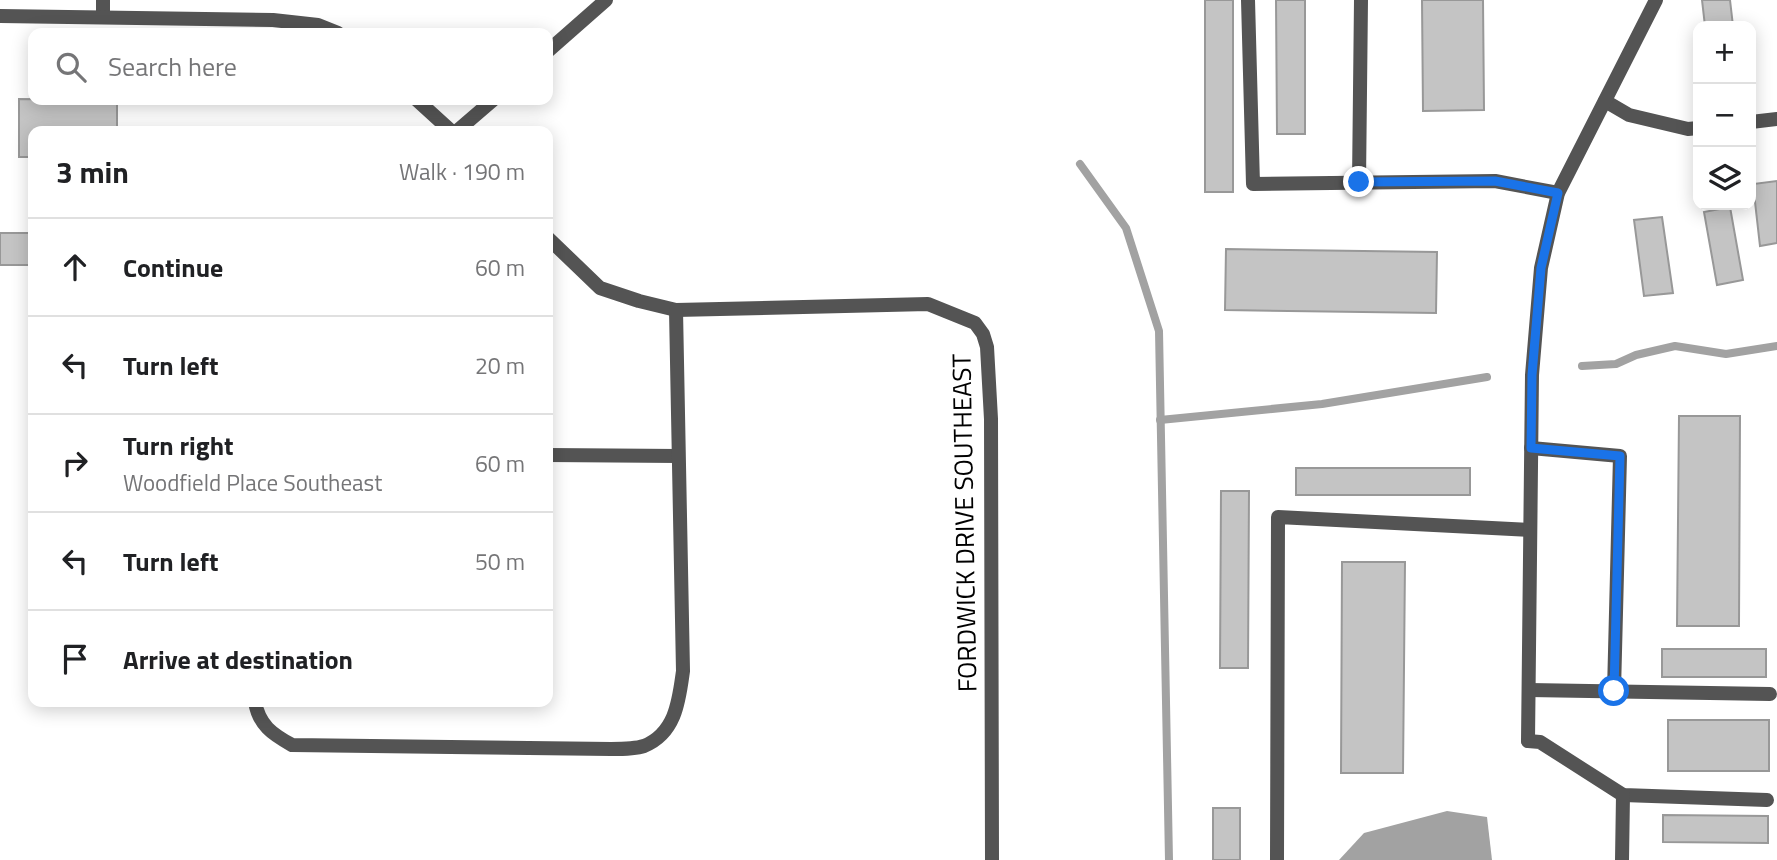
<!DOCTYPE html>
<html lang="en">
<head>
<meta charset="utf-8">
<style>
  :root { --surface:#fff; --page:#f2f2f2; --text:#202124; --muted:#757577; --line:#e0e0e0 }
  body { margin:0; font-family:"Titillium Web",sans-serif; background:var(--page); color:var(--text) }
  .controls { position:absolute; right:21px; top:21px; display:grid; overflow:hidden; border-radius:14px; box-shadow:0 4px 18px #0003 }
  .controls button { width:63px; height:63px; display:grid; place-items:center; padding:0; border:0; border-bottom:2px solid var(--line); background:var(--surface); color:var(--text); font:35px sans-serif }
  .stop { position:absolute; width:21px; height:21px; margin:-16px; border:5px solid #1a73e8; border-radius:50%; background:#fff }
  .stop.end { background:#1a73e8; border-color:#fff; box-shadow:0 2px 7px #0008 }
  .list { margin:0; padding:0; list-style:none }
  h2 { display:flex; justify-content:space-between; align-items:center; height:91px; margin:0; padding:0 28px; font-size:30px }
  h2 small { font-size:23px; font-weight:400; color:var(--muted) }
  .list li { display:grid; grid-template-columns:46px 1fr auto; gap:21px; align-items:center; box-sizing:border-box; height:98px; padding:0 28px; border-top:2px solid var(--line) }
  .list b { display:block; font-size:26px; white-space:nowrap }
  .list p { margin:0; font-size:23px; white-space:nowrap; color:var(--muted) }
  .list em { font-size:23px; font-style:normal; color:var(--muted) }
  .icon { flex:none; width:38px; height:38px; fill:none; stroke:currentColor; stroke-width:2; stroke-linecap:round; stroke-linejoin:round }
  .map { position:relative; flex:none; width:1777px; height:860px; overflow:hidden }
  .search { position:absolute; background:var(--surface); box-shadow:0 4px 18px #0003; left:28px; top:28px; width:525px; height:77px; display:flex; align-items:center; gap:18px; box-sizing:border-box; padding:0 24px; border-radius:14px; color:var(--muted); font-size:26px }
  .panel { position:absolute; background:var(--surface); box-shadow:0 4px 18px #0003; left:28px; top:126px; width:525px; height:581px; border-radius:14px }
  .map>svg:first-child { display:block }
</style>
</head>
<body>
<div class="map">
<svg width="1777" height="860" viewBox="0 0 1777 860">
  <rect width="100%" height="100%" fill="#fff"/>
  <path fill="#a2a2a2" d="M1447 811 1487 817 1492 860H1339L1364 833Z"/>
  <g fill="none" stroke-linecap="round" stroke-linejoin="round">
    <g stroke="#a2a2a2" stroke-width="8">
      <path d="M1080 164 1126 228 1159 331 1169 860"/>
      <path d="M1582 366 1616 364 1636 355 1675 346 1726 354 1777 346"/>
      <path d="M1160 420 1322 404 1487 377"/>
    </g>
  </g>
  <g fill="#c4c4c4" stroke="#989898" stroke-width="2">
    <rect x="1205" y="0" width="28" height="192"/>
    <path d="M1276 0H1305V134H1277Z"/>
    <path d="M1422 0H1483L1484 110 1423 111Z"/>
    <path d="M1702 0H1730L1733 26H1705Z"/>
    <path d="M19 99 117 100V131H33V157H19Z"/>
    <path d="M1777 181V243L1760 246 1753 184Z"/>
    <path d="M1730 207 1743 280 1717 285 1704 212Z"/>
    <path d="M1662 217 1673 293 1644 296 1634 220Z"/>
    <rect x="0" y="233" width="33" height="32"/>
    <path d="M1226 249 1437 252 1436 313 1225 310Z"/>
    <path d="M1679 416H1740L1739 626H1677Z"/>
    <rect x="1296" y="468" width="174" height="27"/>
    <path d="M1221 491H1249L1248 668H1220Z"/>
    <path d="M1342 562H1405L1403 773H1341Z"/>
    <rect x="1662" y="649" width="104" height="28"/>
    <rect x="1668" y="720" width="101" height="51"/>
    <rect x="1213" y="808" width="27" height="52"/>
    <path d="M1663 815 1768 816V843L1663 842Z"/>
  </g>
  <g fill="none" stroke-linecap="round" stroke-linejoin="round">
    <g stroke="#545454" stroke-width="14">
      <path d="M1248 0 1253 184 1495 181 1558 193"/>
      <path d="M1605 101 1629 115 1688 129 1698 128"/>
      <path d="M1751 122 1777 119"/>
      <path d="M1359 182 1361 0"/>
      <path d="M1531 448 1620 456 1614 691"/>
      <path d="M1529 690 1770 694"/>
      <path d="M1528 741 1540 742 1623 795 1767 800"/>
      <path d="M1277 860 1278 517 1530 530"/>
      <path d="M1622 860 1623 795"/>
    </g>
    <g stroke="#545454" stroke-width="14">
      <path d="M103 0V17"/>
      <path d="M0 16 273 20 318 25 338 33"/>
      <path d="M548 51 606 0"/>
      <path d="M417 100 451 131"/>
      <path d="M457 131 493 100"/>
      <path d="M548 238 600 288 639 301 676 310 928 304 975 323 983 334 987 347 991 419 992 860"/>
      <path d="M548 455 678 456"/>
      <path d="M255 702C259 725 272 734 292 745L611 749C621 749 635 749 644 746 676 733 679 700 683 671L676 310"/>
      <path d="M1528 741 1532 375 1541 268 1558 193 1656 0"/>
    </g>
  </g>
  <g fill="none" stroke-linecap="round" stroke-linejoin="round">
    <path stroke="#1a73e8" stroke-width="9" d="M1359 182 1495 181 1558 193 1541 268 1532 375 1531 448 1620 456 1614 691"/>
  </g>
  <g text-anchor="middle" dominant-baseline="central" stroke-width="5" stroke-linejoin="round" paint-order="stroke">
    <g font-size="26" fill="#000" stroke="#fff">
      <text transform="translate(964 523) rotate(-91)">FORDWICK DRIVE SOUTHEAST</text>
    </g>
  </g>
</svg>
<div class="controls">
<button>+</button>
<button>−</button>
<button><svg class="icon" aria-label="layers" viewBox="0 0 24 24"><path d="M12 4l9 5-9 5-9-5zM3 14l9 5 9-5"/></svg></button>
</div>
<div class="stop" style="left:1614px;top:691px"></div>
<div class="stop end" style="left:1359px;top:182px"></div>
<div class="search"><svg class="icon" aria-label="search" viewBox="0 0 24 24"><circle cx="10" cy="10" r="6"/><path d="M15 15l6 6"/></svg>Search here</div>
<section class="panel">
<h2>3 min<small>Walk · 190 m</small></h2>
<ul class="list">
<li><svg class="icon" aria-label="ahead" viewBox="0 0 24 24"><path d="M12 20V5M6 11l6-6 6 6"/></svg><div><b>Continue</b></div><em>60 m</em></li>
<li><svg class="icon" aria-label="left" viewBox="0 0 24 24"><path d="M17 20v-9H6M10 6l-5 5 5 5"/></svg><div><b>Turn left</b></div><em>20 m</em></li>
<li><svg class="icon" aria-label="right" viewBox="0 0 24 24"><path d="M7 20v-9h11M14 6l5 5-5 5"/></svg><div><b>Turn right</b><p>Woodfield Place Southeast</p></div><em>60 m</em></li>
<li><svg class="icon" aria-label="left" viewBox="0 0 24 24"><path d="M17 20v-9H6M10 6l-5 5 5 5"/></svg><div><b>Turn left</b></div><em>50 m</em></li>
<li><svg class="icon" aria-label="arrive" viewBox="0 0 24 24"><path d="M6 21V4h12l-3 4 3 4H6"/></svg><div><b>Arrive at destination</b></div></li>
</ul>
</section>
</div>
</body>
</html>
